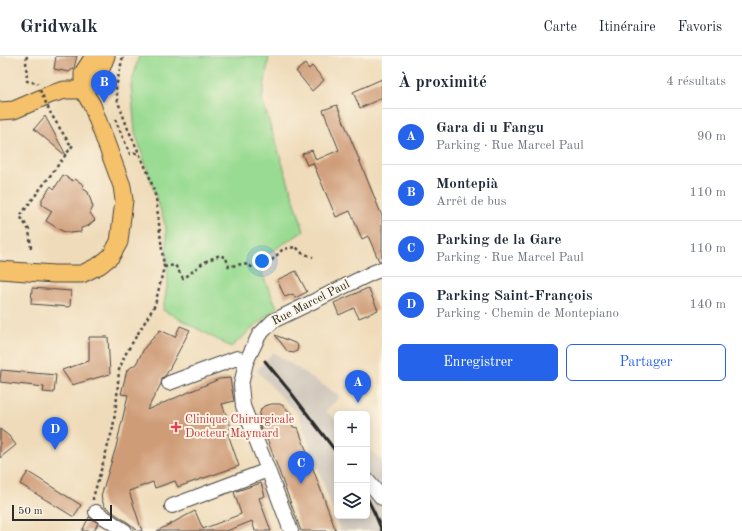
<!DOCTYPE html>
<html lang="fr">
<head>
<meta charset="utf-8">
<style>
  :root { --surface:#fff; --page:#f2f2f3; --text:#1f2937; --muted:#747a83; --line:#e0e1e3; --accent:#2563eb }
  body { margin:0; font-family:"Old Standard TT",serif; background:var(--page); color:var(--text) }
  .controls { position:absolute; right:12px; bottom:12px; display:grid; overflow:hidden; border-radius:6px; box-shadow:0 2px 10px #0003 }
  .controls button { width:36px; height:36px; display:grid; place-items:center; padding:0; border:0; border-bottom:1px solid var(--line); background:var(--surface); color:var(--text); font:20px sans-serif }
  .scale { position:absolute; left:12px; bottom:10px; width:100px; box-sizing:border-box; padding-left:4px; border:2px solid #2b2b2b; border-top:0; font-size:11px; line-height:14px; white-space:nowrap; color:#2b2b2b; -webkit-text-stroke:3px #fcf5e5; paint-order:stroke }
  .you { position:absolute; left:262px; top:205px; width:14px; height:14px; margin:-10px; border:3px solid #fff; border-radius:50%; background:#1a73e8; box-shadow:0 0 0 6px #1a73e833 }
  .badge { display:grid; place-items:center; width:26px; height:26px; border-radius:50%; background:var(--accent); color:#fff; font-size:13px; font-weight:700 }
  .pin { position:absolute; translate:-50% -33px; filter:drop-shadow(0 1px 2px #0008) }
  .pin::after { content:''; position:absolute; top:21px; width:14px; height:12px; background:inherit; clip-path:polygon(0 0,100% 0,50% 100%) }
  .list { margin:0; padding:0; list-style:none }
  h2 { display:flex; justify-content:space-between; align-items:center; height:52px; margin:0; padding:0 16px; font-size:17px }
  h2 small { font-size:13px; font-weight:400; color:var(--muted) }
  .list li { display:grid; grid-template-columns:26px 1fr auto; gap:12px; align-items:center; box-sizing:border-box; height:56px; padding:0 16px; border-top:1px solid var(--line) }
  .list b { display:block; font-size:15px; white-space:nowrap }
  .list p { margin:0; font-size:13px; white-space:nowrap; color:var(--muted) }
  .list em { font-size:13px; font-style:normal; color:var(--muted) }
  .actions { display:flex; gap:8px; padding:12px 16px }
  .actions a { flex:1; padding:9px 0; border:1px solid var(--accent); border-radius:6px; text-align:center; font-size:14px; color:var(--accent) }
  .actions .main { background:var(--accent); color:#fff }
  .icon { flex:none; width:22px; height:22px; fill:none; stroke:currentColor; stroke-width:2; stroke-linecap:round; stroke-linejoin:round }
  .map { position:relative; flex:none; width:382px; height:475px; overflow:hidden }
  header { display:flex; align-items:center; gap:24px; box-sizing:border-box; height:56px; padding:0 20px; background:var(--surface); border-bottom:1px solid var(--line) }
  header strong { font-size:19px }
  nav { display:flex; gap:22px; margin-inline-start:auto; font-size:14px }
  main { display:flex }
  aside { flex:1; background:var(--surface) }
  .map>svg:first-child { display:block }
</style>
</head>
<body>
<header>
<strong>Gridwalk</strong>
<nav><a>Carte</a><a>Itinéraire</a><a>Favoris</a></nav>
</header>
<main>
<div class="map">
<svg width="382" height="475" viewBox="0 0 382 475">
  <rect width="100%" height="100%" fill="#fcf5e5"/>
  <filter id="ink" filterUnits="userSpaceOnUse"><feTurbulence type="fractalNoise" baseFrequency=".025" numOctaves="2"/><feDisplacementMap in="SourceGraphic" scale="8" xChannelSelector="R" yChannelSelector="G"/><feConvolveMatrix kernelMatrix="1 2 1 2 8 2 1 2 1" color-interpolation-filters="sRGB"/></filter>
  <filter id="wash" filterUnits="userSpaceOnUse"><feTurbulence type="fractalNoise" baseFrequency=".012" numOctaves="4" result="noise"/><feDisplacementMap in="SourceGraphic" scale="16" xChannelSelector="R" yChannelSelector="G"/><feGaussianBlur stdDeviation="0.9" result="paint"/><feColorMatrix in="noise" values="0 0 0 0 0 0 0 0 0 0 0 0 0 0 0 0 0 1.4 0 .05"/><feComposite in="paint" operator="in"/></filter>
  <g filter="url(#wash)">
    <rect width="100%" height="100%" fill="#efdbb9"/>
    <path fill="#ccc2b8" d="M273 296 340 340 326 355 337 365V460H367V392L382 405V475H340L299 359 257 315Z"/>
    <path fill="#99db92" stroke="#62835e" d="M139 0H269L262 44 304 175 256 205 277 251 231 291 163 254 168 225 166 171 135 76 131 29Z"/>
    <g id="blocks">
      <g fill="#cf9c78">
        <path d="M56 0H77L74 12 69 16 54 13Z"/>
        <path d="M305 8 309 13 312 10 324 24 312 35 296 15Z"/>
        <path d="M382 23V42L360 52 353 36Z"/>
        <path d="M337 49 382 160V205H379L368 180 362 183 350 155 336 161 313 107 307 109 302 98 312 94 316 104 339 94 323 54Z"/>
        <path d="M45 60 66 99H65L34 73Z"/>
        <path d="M63 119 73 125 75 123 84 129 82 132 88 136 93 151 90 157 95 164 88 170 81 172V176L70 177 62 175 46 165 52 155 42 149V143L51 130 54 133Z"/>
        <path d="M296 215 307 236 295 242 293 238 285 241 277 224Z"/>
        <path d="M32 232 71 235 70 251 31 248Z"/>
        <path d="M368 232 378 254 359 262 354 252 339 259 334 247Z"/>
        <path d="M180 270 190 274 166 319 162 322 161 328 147 354 203 330 219 323 230 322 234 345 222 348 231 371 227 375 239 410 178 431 175 425 155 432 153 426 129 435 142 475H138L130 468 104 450 101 440 116 391 128 339 121 338 127 314 136 308 145 291 160 274 175 281Z"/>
        <path d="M275 279 297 288 298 291 297 295 294 297 288 296Z"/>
        <path d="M89 281H108L110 318 72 329 62 314 89 305Z"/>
        <path d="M1 314 56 319 54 337 43 336 44 331 0 326Z"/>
        <path d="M272 348H280L285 351 291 358 293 371 298 372 336 475H301L265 377 262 375 258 364 261 353 264 350Z"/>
        <path d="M0 373 9 380 16 389 0 402Z"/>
        <path d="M28 416 81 449 74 461 20 428Z"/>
        <path d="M261 427 265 440 259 442 271 475H255L252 465 227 475H157L195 455 203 473 241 458 234 436Z"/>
        <path d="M89 461 98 467 94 475H82Z"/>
      </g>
    </g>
  </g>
  <g filter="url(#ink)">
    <use href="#blocks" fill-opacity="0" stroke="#484540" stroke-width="1"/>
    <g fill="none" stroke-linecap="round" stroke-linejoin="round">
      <g stroke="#484540" stroke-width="16">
        <g id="minor">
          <path d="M169 327 237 302 246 306"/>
          <path d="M367 424 382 442"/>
          <path d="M172 450 268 414"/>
          <path d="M96 456 125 475"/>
          <path d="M291 475 268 414 243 350 241 329 246 306 259 279 273 265 372 217 382 213"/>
        </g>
      </g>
      <g stroke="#484540" stroke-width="19">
        <g id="major">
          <path d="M83 34 97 23 106 0"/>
          <path d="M83 34V17L94 0"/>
          <path d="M0 55 14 54 51 38 65 34H83"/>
          <path d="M0 214 54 218H82L100 209 111 200 119 186 124 144 122 130 92 49 83 34"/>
        </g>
      </g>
      <g stroke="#484540" stroke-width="2.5" stroke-dasharray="3 3" stroke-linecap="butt">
        <path d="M27 0 26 4 27 25 37 27 38 28"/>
        <path d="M115 63 130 98 139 97"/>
        <path d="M31 192 29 174 20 160 73 89 69 87 51 58"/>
        <path d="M164 211 175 209 183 222C190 219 193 214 199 210 205 205 213 202 220 199L226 202 229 211C239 208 245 206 253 212L272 204 283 193 296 191 302 197 313 201"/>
        <path d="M93 444V442L113 372 117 341 119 314 125 299 155 249 164 211 156 142 149 119 128 73 118 46 116 31 123 0"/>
      </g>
      <use href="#minor" stroke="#fff" stroke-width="14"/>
      <use href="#major" stroke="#f5c16b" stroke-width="17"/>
      <g stroke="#2b2b2b" stroke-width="3">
        <path d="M265 305 292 338 337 397"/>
        <path d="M367 442 375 458 382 475"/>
      </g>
      <path stroke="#484540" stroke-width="2.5" stroke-dasharray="3 3" stroke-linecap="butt" d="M40 34 51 58"/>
    </g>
  </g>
  <path fill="#e0444e" stroke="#fcf5e5" stroke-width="1.5" d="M174 365h4v4h4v4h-4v4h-4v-4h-4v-4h4z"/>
  <g text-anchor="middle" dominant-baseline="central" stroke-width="4" stroke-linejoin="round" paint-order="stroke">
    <g font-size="12" fill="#2b2b2b" stroke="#fcf5e5">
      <text transform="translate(311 247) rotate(-27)">Rue Marcel Paul</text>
    </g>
    <g font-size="12" fill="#be3a42" stroke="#fcf5e5" text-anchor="start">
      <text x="185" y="364">Clinique Chirurgicale<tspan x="185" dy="14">Docteur Maymard</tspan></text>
    </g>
  </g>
</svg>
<div class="controls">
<button>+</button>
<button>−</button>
<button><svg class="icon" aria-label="layers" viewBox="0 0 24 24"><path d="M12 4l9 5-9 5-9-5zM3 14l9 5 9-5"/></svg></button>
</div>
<div class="scale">50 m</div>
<div class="you"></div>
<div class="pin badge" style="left:358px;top:347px">A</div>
<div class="pin badge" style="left:104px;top:47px">B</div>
<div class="pin badge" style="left:301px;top:428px">C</div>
<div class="pin badge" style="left:55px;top:394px">D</div>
</div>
<aside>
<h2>À proximité<small>4 résultats</small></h2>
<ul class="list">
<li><span class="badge">A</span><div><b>Gara di u Fangu</b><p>Parking · Rue Marcel Paul</p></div><em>90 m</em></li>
<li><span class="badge">B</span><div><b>Montepià</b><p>Arrêt de bus</p></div><em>110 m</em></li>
<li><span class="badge">C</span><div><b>Parking de la Gare</b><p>Parking · Rue Marcel Paul</p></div><em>110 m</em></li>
<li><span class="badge">D</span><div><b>Parking Saint-François</b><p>Parking · Chemin de Montepiano</p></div><em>140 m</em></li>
</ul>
<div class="actions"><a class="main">Enregistrer</a><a>Partager</a></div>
</aside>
</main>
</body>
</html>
